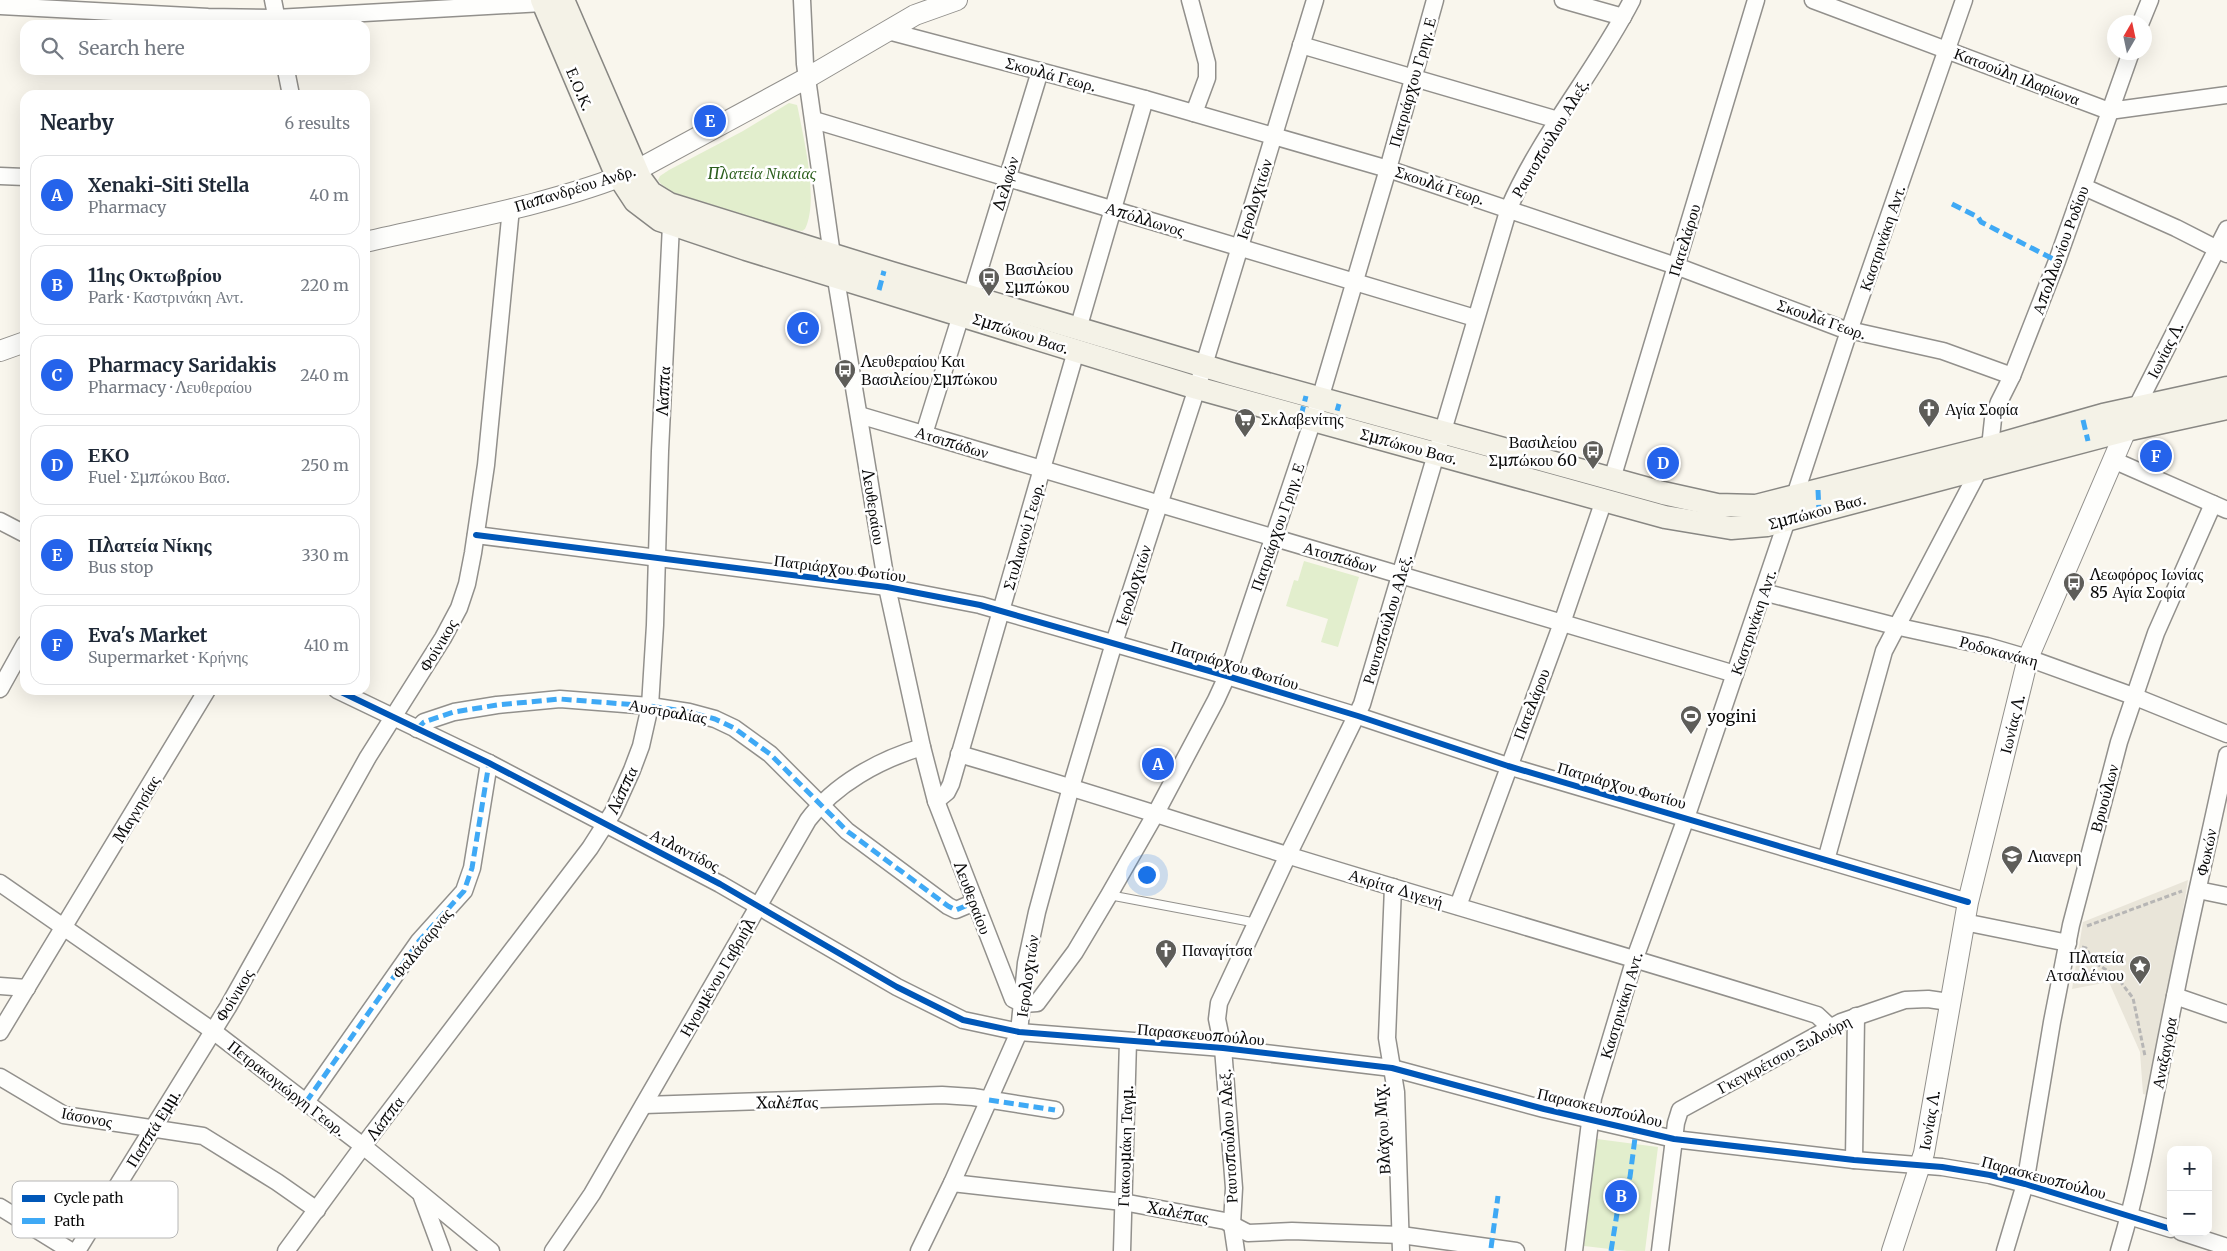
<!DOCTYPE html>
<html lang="en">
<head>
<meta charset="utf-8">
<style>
  :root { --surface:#fff; --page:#f6f6f7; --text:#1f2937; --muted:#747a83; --line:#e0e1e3; --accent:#2563eb }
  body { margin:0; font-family:Merriweather,serif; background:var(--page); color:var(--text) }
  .controls { position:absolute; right:15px; bottom:15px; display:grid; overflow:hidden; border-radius:10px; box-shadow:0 5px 20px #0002 }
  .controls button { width:45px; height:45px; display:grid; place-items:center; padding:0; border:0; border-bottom:1px solid var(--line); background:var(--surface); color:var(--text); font:25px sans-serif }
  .compass { position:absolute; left:2107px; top:15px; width:45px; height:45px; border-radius:50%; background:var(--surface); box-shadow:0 5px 20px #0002; rotate:9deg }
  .you { position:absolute; left:1146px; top:874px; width:18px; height:18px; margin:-12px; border:4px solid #fff; border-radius:50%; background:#1a73e8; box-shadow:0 0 0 8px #1a73e833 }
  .badge { display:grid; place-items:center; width:32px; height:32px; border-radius:50%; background:var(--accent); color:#fff; font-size:16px; font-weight:700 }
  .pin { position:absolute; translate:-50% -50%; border:2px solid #fff; box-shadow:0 1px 5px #0006 }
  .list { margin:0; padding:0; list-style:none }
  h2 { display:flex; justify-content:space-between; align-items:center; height:65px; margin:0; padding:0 20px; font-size:21px }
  h2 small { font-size:16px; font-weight:400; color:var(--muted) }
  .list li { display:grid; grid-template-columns:32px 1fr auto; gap:15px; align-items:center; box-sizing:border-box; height:80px; margin:0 10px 10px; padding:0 10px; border:1px solid var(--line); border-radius:15px }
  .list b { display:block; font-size:19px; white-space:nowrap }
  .list p { margin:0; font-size:16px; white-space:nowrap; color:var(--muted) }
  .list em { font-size:16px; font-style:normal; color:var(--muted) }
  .icon { flex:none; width:28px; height:28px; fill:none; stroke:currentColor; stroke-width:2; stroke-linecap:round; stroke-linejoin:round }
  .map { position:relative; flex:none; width:2227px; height:1251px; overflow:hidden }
  .search { position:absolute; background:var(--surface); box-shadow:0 5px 20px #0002; left:20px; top:20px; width:350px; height:55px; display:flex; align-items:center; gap:12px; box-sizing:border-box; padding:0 18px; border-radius:15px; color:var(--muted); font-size:19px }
  .panel { position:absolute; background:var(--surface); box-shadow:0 5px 20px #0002; left:20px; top:90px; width:350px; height:605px; border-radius:15px }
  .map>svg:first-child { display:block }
</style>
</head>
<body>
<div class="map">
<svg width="2227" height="1251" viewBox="0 0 2227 1251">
  <rect width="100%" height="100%" fill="#f9f6ed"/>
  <g fill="#e2eecd">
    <path d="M789 103 797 105 798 109C804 140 819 201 805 229L802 231 789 229 672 192 661 184 658 180 660 176 669 170 743 131Z"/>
    <path d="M1304 561 1359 577 1338 647 1321 642 1328 619 1286 606 1294 580 1298 581Z"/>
    <path d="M1597 1139 1658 1147 1645 1251H1627L1584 1246Z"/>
  </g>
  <path fill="#e9e5d9" d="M2188 880 2152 1096 2143 1094 2140 1052 2109 982 2072 989 2083 922Z"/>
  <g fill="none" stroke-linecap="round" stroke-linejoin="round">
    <g stroke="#92908c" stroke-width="10">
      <path id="service" d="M1109 895 1257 923"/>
    </g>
    <g stroke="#92908c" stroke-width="19">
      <g id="minor">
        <path d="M273 0 278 25"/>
        <path d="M802 0 805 64 832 255 887 587 922 747 936 801 1013 999 1023 1004"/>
        <path d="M1190 0 1207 63V78L1194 113"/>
        <path d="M1563 0 1623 17"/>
        <path d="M1813 0 2109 111 2227 95"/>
        <path d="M0 6 208 17 276 18 543 3"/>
        <path d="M2141 22 2150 0"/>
        <path d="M888 31 1145 99 1388 169 1676 266 1840 328 1943 351 2012 376"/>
        <path d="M1301 45 1558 120"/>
        <path d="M286 70 291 95"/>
        <path d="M814 120 1475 318"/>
        <path d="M0 176 25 177"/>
        <path d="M2084 187 2176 228 2227 254"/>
        <path d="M971 297 1040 71"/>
        <path d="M1078 329 1145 99"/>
        <path d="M2133 414 2227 229"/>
        <path d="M859 415 1735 674"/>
        <path d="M924 434 961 315"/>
        <path d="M1990 447 1993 419 1999 402 2012 376 2057 261 2131 52"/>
        <path d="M2113 460 2227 510"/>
        <path d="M1612 479 1756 0"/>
        <path d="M0 521 25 534"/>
        <path d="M476 535 887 587 980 605 1227 676 1358 716 1508 766 1968 902"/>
        <path d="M1763 592 1895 626 1987 646 2028 658 2133 696 2227 734"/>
        <path d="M0 689 25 644"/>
        <path d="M337 690 489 763 720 884 897 987 963 1020 1019 1032 1223 1048 1392 1068 1544 1109 1674 1139 1854 1160 1942 1167 1990 1175 2025 1184 2171 1229"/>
        <path d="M417 729 424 722 454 712 497 705 560 699 650 706 689 712 715 719 734 728 770 754 847 831 948 906 956 910 975 902"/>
        <path d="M959 754C1070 786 1180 822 1290 856 1466 910 1642 960 1817 1015L1830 1027"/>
        <path d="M936 801 947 792 951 784 1076 351"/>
        <path d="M1826 860 1884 651 1979 470"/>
        <path d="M0 883 213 1031 363 1146 491 1251"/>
        <path d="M1393 887 1387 1038 1396 1092 1401 1251"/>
        <path d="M2198 890 2227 896"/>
        <path d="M1458 906 1562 623 1604 500"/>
        <path d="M1964 922 2068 943"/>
        <path d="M0 986 27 988"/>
        <path d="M2175 996 2227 1014"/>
        <path d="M1023 1004 1037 1003 1075 952 1109 895 1156 813 1216 700 1227 676 1320 399 1388 169 1435 0"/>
        <path d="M0 1032 207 690"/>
        <path d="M0 1077 64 1115 203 1136 277 1182 317 1210"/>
        <path d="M306 1102 419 941 464 891 472 868 489 763"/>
        <path d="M644 1105 942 1095 973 1097 1055 1110"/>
        <path d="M1854 1160 1856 1016"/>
        <path d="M952 1183 1123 1202 1225 1221 1248 1233 1292 1231 1401 1235 1516 1251"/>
        <path d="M422 1197 442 1251"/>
        <path d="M0 1207 71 1251"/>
        <path d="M2181 1232 2227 1247"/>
        <path d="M77 1251 228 1007 368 757 443 638 459 608 467 584 473 553 486 465 511 208"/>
        <path d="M286 1251 363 1146 590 848 613 812 632 770 641 746 650 706 655 625 660 451 671 225"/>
        <path d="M553 1251 592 1194 808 820C835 784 879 760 922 747"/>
        <path d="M919 1251 952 1183 1019 1032 1026 963 1037 912 1071 787 1114 643 1197 388 1315 0"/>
        <path d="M1122 1251 1128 1041"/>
        <path d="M1236 1251 1232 1224 1234 1188 1223 1048 1217 1019 1219 1003 1288 855 1362 704 1509 208C1541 134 1595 72 1632 0"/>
        <path d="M1574 1251 1593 1098 1635 958 1686 818 1787 520 1849 331 1964 0"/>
        <path d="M1660 1251 1676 1123 1680 1110 1841 1022 1905 1000 1928 999 1949 1002"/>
        <path d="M2005 1251 2025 1184 2052 1022 2071 925 2119 742 2156 633 2213 504"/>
        <path d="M2119 1251C2144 1168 2157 1081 2175 996 2191 915 2210 836 2227 755"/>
      </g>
    </g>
    <g stroke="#92908c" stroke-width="22">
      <g id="tertiary">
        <path d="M365 242C455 221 552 205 637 170L807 78 915 15 957 0"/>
        <path d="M0 351 25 342"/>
        <path d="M1892 1251 1924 1153 1968 902 2028 658 2126 430"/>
      </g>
    </g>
    <g stroke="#888783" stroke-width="25">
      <g id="secondary">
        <path d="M542 0 614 169 635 201 660 220 746 249 1197 388 1665 517 1731 528 1767 525 2126 430 2227 408"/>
        <path d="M563 0 640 178 651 193 669 204 891 273 1231 374 1663 493 1717 505 1756 506 1990 447 2103 415 2227 388"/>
      </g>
    </g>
    <g stroke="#b7b6b5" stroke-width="3" stroke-dasharray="5 2.5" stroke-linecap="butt">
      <path d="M2087 926 2182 891"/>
      <path d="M2082 947 2086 948 2094 962 2116 976 2133 998 2145 1056"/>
    </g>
    <use href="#service" stroke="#fefefc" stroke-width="8"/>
    <use href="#minor" stroke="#fefefc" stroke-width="16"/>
    <use href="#tertiary" stroke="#fefefc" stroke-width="20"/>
    <use href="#secondary" stroke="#f4f2e7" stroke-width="22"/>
    <g stroke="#3fa9f5" stroke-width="5" stroke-dasharray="10 5" stroke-linecap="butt">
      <path d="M1952 204 1978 217 1981 222 2057 261"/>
      <path d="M879 290 884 271"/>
      <path d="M1301 416 1306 396"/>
      <path d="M2083 420 2088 441"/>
      <path d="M1333 425 1339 404"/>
      <path d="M1818 490 1819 511"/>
      <path d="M417 729 424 722 454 712 497 705 560 699 650 706 689 712 715 719 734 728 770 754 847 831 948 906 956 910 975 902"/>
      <path d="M989 1100 1055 1110"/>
      <path d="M306 1102 419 941 464 891 472 868 489 763"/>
      <path d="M1491 1248 1498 1196"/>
      <path d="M1611 1251 1619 1201 1625 1191 1630 1177 1636 1130"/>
    </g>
    <g stroke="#fff" stroke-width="9">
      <g id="cycleway">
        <path d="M476 535 887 587 980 605 1227 676 1358 716 1508 766 1968 902"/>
        <path d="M337 690 489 763 720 884 897 987 963 1020 1019 1032 1223 1048 1392 1068 1544 1109 1674 1139 1854 1160 1942 1167 1990 1175 2025 1184 2171 1229"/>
      </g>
    </g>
    <use href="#cycleway" stroke="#0057b8" stroke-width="6"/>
  </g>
  <defs>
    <g id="bus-pin" transform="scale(1.125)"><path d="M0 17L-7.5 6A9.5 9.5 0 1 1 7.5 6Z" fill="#5e5d59" stroke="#fff"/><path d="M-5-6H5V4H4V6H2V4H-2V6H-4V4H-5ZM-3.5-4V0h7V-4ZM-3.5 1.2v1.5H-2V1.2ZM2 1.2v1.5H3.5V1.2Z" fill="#fff"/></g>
    <g id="church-pin" transform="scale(1.125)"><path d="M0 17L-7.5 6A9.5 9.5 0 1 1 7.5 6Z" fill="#5e5d59" stroke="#fff"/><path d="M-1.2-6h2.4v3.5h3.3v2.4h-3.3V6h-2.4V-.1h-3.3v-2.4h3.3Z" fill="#fff"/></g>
    <g id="supermarket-pin" transform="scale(1.125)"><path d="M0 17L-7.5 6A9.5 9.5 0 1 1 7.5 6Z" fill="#5e5d59" stroke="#fff"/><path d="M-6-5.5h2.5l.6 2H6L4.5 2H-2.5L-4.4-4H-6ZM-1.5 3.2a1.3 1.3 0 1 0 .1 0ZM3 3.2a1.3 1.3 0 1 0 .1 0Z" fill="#fff"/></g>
    <g id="stadium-pin" transform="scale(1.125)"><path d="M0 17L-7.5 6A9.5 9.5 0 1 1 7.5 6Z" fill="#5e5d59" stroke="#fff"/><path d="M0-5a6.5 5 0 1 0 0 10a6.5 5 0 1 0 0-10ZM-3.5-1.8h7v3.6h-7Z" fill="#fff"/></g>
    <g id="school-pin" transform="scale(1.125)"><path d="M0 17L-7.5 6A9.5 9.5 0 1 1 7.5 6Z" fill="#5e5d59" stroke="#fff"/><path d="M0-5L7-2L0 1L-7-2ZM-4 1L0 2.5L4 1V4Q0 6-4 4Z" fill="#fff"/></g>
    <g id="sight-pin" transform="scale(1.125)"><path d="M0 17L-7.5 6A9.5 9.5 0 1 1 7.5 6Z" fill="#5e5d59" stroke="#fff"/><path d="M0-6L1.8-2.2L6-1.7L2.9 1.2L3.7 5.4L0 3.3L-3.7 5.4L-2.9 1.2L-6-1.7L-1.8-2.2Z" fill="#fff"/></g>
  </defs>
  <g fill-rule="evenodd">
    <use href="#bus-pin" x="989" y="278"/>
    <use href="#bus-pin" x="845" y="370"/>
    <use href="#church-pin" x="1929" y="409"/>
    <use href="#supermarket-pin" x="1245" y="419"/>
    <use href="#bus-pin" x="1593" y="451"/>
    <use href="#bus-pin" x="2074" y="583"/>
    <use href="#stadium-pin" x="1691" y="716"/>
    <use href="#school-pin" x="2012" y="856"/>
    <use href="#church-pin" x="1166" y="950"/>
    <use href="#sight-pin" x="2140" y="966"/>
  </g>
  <g text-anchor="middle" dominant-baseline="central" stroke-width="5" stroke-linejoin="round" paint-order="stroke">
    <g font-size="16" fill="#0a0a0a" stroke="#fff">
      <text transform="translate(1051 74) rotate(15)">Σκουλά Γεωρ.</text>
      <text transform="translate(2017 76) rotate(21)">Κατσούλη Ιλαρίωνα</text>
      <text transform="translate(1412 82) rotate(-74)">Πατριάρχου Γρηγ. Ε</text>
      <text transform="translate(580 89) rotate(67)">Ε.Ο.Κ.</text>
      <text transform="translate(1550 138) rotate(-59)">Ραυτοπούλου Αλεξ.</text>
      <text transform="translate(1005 184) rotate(-73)">Δελφών</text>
      <text transform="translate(1440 185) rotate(18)">Σκουλά Γεωρ.</text>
      <text transform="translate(575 188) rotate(-17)">Παπανδρέου Ανδρ.</text>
      <text transform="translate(1254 199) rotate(-72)">Ιερολοχιτών</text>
      <text transform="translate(1145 219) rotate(17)">Απόλλωνος</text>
      <text transform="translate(1882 238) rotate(-71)">Καστρινάκη Αντ.</text>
      <text transform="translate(1684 240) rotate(-73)">Πατελάρου</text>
      <text transform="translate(2060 250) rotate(-70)">Απολλωνίου Ροδίου</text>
      <text transform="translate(1822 319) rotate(19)">Σκουλά Γεωρ.</text>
      <text transform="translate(1021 333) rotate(18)">Σμπώκου Βασ.</text>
      <text transform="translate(2165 350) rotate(-63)">Ιωνίας Λ.</text>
      <text transform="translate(663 391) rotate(-87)">Λάππα</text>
      <text transform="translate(952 442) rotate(17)">Ατσιπάδων</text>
      <text transform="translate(1409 446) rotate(15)">Σμπώκου Βασ.</text>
      <text transform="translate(874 507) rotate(81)">Λευθεραίου</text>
      <text transform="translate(1817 511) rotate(-15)">Σμπώκου Βασ.</text>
      <text transform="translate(1277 527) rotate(-71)">Πατριάρχου Γρηγ. Ε</text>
      <text transform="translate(1023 536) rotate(-74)">Στυλιανού Γεωρ.</text>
      <text transform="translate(1340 557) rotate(16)">Ατσιπάδων</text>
      <text transform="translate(840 568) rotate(7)">Πατριάρχου Φωτίου</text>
      <text transform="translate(1133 585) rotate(-72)">Ιερολοχιτών</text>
      <text transform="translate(1387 619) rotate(-73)">Ραυτοπούλου Αλεξ.</text>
      <text transform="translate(1753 622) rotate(-71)">Καστρινάκη Αντ.</text>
      <text transform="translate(438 645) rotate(-59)">Φοίνικος</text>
      <text transform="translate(1999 651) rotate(15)">Ροδοκανάκη</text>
      <text transform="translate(1235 665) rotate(17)">Πατριάρχου Φωτίου</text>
      <text transform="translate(1531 704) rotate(-69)">Πατελάρου</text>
      <text transform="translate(668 711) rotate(10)">Αυστραλίας</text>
      <text transform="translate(2012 724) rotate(-76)">Ιωνίας Λ.</text>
      <text transform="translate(1622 785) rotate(16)">Πατριάρχου Φωτίου</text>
      <text transform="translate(622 790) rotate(-65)">Λάππα</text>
      <text transform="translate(2104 798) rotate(-75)">Βρυούλων</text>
      <text transform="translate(136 809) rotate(-59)">Μαγνησίας</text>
      <text transform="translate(685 850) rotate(27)">Ατλαντίδος</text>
      <text transform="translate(2206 852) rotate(-78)">Φωκών</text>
      <text transform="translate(1396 888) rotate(17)">Ακρίτα Διγενή</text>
      <text transform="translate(973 898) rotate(69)">Λευθεραίου</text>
      <text transform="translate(422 943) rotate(-51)">Φαλάσαρνας</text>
      <text transform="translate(1027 976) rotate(-82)">Ιερολοχιτών</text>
      <text transform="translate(717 977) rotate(-60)">Ηγουμένου Γαβριήλ</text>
      <text transform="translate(234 995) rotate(-59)">Φοίνικος</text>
      <text transform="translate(1621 1005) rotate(-73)">Καστρινάκη Αντ.</text>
      <text transform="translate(1201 1034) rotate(5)">Παρασκευοπούλου</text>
      <text transform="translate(2164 1053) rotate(-79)">Αναξαγόρα</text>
      <text transform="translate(1784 1054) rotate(-28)">Γκεγκρέτσου Ξυλούρη</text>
      <text transform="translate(287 1088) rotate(38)">Πετρακογιώργη Γεωρ.</text>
      <text transform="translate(787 1102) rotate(-1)">Χαλέπας</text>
      <text transform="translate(1600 1107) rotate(13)">Παρασκευοπούλου</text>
      <text transform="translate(87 1117) rotate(11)">Ιάσονος</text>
      <text transform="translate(385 1118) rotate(-53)">Λάππα</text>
      <text transform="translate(1929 1120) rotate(-80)">Ιωνίας Λ.</text>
      <text transform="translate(153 1128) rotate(-58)">Παππά Εμμ.</text>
      <text transform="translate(1382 1129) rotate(-93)">Βλάχου Μιχ.</text>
      <text transform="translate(1228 1136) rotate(-93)">Ραυτοπούλου Αλεξ.</text>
      <text transform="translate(1125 1146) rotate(-88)">Γιακουμάκη Ταγμ.</text>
      <text transform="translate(2044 1177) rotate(15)">Παρασκευοπούλου</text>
      <text transform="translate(1178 1212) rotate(10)">Χαλέπας</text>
    </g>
    <g font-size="16" font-style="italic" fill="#2c5f1d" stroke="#fff">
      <text x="762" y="173">Πλατεία Νικαίας</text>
    </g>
    <g font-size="16" fill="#0a0a0a" stroke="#fff" text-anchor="start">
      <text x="1005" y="269">Βασιλείου<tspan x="1005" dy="18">Σμπώκου</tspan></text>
      <text x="861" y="361">Λευθεραίου Και<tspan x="861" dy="18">Βασιλείου Σμπώκου</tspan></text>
      <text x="1945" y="409">Αγία Σοφία</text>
      <text x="1261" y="419">Σκλαβενίτης</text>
      <text x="1577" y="442" text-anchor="end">Βασιλείου<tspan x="1577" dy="18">Σμπώκου 60</tspan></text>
      <text x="2090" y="574">Λεωφόρος Ιωνίας<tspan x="2090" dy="18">85 Αγία Σοφία</tspan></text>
      <text x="1707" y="716">yogini</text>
      <text x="2028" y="856">Λιανερη</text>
      <text x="1182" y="950">Παναγίτσα</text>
      <text x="2124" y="957" text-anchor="end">Πλατεία<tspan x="2124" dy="18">Ατσαλένιου</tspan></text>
    </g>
  </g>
  <rect x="12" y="1181" width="166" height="57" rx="8" fill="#fff" stroke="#b6b6b6" stroke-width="1"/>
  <rect x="22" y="1195" width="23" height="7" fill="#0057b8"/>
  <rect x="22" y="1218" width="23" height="6" fill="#3fa9f5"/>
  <g font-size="14" fill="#0a0a0a">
    <text x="54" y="1203">Cycle path</text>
    <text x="54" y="1226">Path</text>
  </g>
</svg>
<div class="controls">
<button>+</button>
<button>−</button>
</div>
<svg class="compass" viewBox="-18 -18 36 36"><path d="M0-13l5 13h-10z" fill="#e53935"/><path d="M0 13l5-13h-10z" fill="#747a83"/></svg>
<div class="you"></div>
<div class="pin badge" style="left:1158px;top:764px">A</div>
<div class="pin badge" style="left:1621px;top:1196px">B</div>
<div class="pin badge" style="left:803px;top:328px">C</div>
<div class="pin badge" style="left:1663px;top:463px">D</div>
<div class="pin badge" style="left:710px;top:121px">E</div>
<div class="pin badge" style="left:2156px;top:456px">F</div>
<div class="search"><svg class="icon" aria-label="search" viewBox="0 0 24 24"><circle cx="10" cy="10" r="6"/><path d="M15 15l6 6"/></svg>Search here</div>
<section class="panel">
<h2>Nearby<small>6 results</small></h2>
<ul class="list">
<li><span class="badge">A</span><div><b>Xenaki-Siti Stella</b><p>Pharmacy</p></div><em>40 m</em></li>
<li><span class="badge">B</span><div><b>11ης Οκτωβρίου</b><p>Park · Καστρινάκη Αντ.</p></div><em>220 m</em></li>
<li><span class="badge">C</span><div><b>Pharmacy Saridakis</b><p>Pharmacy · Λευθεραίου</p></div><em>240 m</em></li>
<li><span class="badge">D</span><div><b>ΕΚΟ</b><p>Fuel · Σμπώκου Βασ.</p></div><em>250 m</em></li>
<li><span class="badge">E</span><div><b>Πλατεία Νίκης</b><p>Bus stop</p></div><em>330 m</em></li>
<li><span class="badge">F</span><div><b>Eva's Market</b><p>Supermarket · Κρήνης</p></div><em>410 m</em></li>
</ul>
</section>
</div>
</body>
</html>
